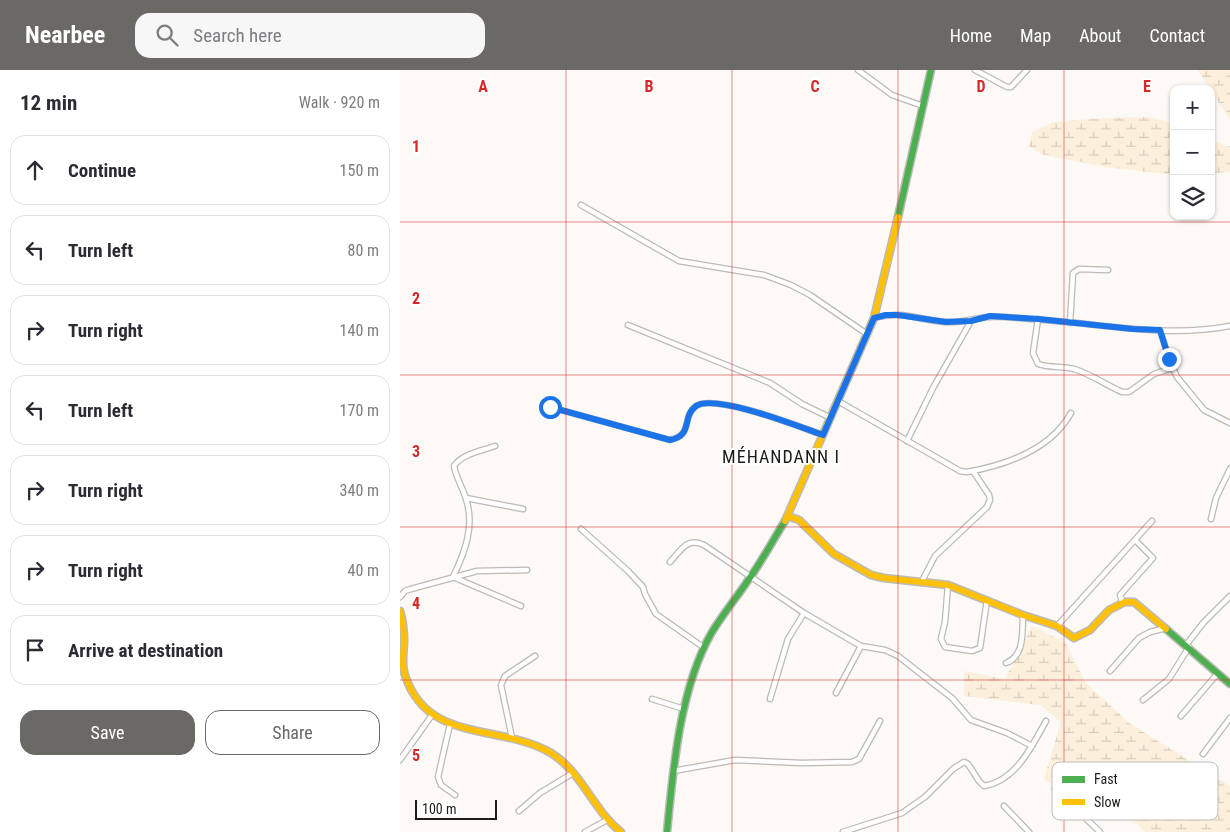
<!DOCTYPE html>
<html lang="en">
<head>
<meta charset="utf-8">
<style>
  :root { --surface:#fff; --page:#f7f7f7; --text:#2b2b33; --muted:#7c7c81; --line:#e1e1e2; --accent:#6b6966 }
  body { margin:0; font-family:"Roboto Condensed",sans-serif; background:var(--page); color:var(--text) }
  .controls { position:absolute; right:15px; top:15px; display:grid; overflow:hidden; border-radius:10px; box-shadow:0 1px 4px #0004 }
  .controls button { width:45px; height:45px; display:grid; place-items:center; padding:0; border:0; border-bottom:1px solid var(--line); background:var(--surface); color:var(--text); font:25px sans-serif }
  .scale { position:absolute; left:15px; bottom:12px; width:82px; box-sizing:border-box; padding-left:5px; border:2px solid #1d1c19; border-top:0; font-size:14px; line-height:18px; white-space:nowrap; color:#1d1c19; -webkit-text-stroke:4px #fff; paint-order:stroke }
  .stop { position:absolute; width:15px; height:15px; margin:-11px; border:4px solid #1a73e8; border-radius:50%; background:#fff }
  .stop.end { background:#1a73e8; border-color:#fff; box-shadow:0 1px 5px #0008 }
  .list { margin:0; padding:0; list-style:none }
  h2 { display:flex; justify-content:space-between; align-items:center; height:65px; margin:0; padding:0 20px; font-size:21px }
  h2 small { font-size:16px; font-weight:400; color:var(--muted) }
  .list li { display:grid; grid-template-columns:32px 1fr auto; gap:15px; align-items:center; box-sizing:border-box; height:70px; margin:0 10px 10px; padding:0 10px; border:1px solid var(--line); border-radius:15px }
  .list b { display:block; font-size:19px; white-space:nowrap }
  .list em { font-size:16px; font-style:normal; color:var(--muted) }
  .actions { display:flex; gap:10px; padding:15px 20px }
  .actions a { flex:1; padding:11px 0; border:1px solid var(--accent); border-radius:15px; text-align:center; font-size:18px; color:var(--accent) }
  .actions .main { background:var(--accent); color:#fff }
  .icon { flex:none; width:28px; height:28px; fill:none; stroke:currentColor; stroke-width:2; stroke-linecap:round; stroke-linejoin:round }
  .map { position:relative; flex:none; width:830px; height:762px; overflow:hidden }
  header { display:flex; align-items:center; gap:30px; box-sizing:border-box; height:70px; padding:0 25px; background:var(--accent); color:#fff }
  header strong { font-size:24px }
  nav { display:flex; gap:28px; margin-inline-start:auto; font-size:18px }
  .search { width:350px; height:45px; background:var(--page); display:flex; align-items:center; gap:12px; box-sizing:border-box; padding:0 18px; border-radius:15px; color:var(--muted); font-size:19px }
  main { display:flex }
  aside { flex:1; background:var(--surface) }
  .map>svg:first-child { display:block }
</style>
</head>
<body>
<header>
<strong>Nearbee</strong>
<div class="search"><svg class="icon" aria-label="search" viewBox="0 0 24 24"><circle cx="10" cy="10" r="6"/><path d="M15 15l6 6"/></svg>Search here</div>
<nav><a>Home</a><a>Map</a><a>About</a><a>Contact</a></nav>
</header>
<main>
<aside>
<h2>12 min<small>Walk · 920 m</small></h2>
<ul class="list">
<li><svg class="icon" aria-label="ahead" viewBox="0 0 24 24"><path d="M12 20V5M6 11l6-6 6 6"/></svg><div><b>Continue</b></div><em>150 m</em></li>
<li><svg class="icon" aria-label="left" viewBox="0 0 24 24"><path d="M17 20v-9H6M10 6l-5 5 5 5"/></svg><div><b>Turn left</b></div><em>80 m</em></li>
<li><svg class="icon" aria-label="right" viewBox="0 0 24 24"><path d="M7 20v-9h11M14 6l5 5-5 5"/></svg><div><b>Turn right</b></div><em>140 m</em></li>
<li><svg class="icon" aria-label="left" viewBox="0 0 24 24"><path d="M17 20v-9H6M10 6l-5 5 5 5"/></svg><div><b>Turn left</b></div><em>170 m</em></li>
<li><svg class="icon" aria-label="right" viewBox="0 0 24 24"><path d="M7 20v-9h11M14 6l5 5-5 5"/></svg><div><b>Turn right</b></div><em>340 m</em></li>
<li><svg class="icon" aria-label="right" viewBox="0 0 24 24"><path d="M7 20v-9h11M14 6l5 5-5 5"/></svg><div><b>Turn right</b></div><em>40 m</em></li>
<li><svg class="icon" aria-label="arrive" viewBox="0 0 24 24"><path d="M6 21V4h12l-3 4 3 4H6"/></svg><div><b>Arrive at destination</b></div></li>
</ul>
<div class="actions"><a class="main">Save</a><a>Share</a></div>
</aside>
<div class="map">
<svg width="830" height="762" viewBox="0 0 830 762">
  <defs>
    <pattern id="wetland-marsh" width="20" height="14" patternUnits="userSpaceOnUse" patternTransform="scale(1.25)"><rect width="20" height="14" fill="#fcefdb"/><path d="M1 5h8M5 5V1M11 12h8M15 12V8" fill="none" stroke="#d8ccbb"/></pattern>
  </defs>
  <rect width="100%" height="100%" fill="#fcf9f6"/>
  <g fill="url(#wetland-marsh)">
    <path d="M798 0H830V50Z"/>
    <path d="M748 47 774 53V105L705 97 641 84 629 76 632 62 654 52 703 48Z"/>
    <path d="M811 70 828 77 830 76V102L811 103Z"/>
    <path d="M632 556 666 573 685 612 729 653 830 716V762H745L736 753 709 746 684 737 644 709 661 652 640 635 564 626V601L605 609Z"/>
  </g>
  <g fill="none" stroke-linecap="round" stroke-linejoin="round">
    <g stroke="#bcbab7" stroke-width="7">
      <g id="street">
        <path d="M458 0 492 25 523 36"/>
        <path d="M575 0 607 17H611L627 0"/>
        <path d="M181 135 279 191 364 205 391 215 410 225 467 264"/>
        <path d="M474 248C503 240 518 250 545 252 561 253 575 248 590 247 603 246 616 248 629 249 695 252 763 269 830 256"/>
        <path d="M638 249 633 283 638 294C649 298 662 296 674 299 691 304 706 315 722 322H729L754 304 772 298"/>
        <path d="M670 253 673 203 679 199 708 200"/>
        <path d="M228 255 370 313 402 334 431 348"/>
        <path d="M760 260 769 289 777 307 804 340 830 353"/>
        <path d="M438 331 560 401 567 402C606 395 651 379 671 343"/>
        <path d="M150 337 270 370C294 365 281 347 296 336 315 323 400 357 423 365"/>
        <path d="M507 371 533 318 571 251"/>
        <path d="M95 376C81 381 62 384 54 396 56 408 63 418 66 429 75 456 65 482 53 507L121 536"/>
        <path d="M66 428 123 439"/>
        <path d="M811 449 816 428 830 399"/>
        <path d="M181 459 228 501 243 517 245 524 256 544 303 577"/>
        <path d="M270 492C281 480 287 467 304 475L404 543 447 568 461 576 485 580 498 586 552 628 571 650 607 663 632 676"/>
        <path d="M522 511 535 486 587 437 590 430 589 425 573 401"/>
        <path d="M548 515 545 552 541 569 545 577 572 581 580 578 587 530"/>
        <path d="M0 527 5 521 11 519 77 501 127 500"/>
        <path d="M722 531 720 525 753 488 735 470"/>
        <path d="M657 556 752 451"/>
        <path d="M786 575 804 552 830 526"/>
        <path d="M606 593C625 586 622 562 623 545"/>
        <path d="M710 601 739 568 750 562 766 558"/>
        <path d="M436 623 461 576"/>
        <path d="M252 629 284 639"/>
        <path d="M370 629 388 569 404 543"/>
        <path d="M743 630 769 609 789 577"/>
        <path d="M781 646 818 603"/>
        <path d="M50 654 38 707 41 715 55 725"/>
        <path d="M112 668 101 615 105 606 135 586"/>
        <path d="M803 684 830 648"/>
        <path d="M0 690 32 645"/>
        <path d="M273 701 335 690 402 693 452 692 459 689 480 651"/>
        <path d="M655 719 700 762"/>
        <path d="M604 736 629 762"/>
        <path d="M119 741 140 723 173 703"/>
        <path d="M185 762 207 750"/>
        <path d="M443 762 502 743 525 727 553 699 564 692 568 694 579 711 584 716C616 711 632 676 646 651"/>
      </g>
    </g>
    <g stroke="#bcbab7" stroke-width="9">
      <g id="fast">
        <path d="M498 147 531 0"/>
        <path d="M766 559 830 614"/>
        <path d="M267 762C273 699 280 617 312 562 323 544 337 527 349 509 362 491 373 470 385 451"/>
      </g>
    </g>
    <g stroke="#bcbab7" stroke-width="9">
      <g id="slow">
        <path d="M388 446 399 450 434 484 471 505 484 508 548 515 623 545 657 556 674 568 690 560 709 540 725 532H734L766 559"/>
        <path d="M385 451 474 248 498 147"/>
        <path d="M0 541C3 551 4 561 4 571 4 582 1 594 5 605 27 674 100 653 151 683 182 702 193 740 221 762"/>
      </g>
    </g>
    <use href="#street" stroke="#fffefe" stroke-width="4.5"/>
    <use href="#fast" stroke="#4caf50" stroke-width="6"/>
    <use href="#slow" stroke="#ffc107" stroke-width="6"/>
  </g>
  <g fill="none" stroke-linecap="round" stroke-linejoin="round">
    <path stroke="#1a73e8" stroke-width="6" d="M150 337 270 370C294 365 281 347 296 336 315 323 400 357 423 365L474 248 486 245H498L546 252 571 251 590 246 638 249 733 259 760 260 769 289"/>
  </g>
  <path fill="none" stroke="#d62828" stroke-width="1" stroke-opacity="0.55" d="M166 0V762M332 0V762M498 0V762M664 0V762M0 152H830M0 305H830M0 457H830M0 610H830"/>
  <g text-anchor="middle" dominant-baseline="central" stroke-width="4" stroke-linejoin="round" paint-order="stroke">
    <g font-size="18" letter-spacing="1" fill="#1d1c19" stroke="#fff">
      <text x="381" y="386">MÉHANDANN I</text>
    </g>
  </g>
  <rect x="652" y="692" width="166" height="58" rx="8" fill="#fff" stroke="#bbbbba" stroke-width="1"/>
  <rect x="662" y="706" width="23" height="7" fill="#4caf50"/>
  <rect x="662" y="729" width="23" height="6" fill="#ffc107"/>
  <g font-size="14" fill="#1d1c19">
    <text x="694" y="714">Fast</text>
    <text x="694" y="737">Slow</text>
  </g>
  <g font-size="16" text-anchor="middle" font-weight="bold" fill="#d62828" stroke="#fff" stroke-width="4" stroke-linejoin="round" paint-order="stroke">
    <text x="83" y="22">A</text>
    <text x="249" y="22">B</text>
    <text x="415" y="22">C</text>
    <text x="581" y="22">D</text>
    <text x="747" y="22">E</text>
    <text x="16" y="82">1</text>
    <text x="16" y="234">2</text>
    <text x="16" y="387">3</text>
    <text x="16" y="539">4</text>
    <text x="16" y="691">5</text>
  </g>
</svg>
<div class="controls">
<button>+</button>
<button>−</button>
<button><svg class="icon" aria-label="layers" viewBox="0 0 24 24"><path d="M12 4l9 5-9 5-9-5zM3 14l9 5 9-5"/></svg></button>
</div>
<div class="scale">100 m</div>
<div class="stop" style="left:150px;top:337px"></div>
<div class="stop end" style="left:769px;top:289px"></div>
</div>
</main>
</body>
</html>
